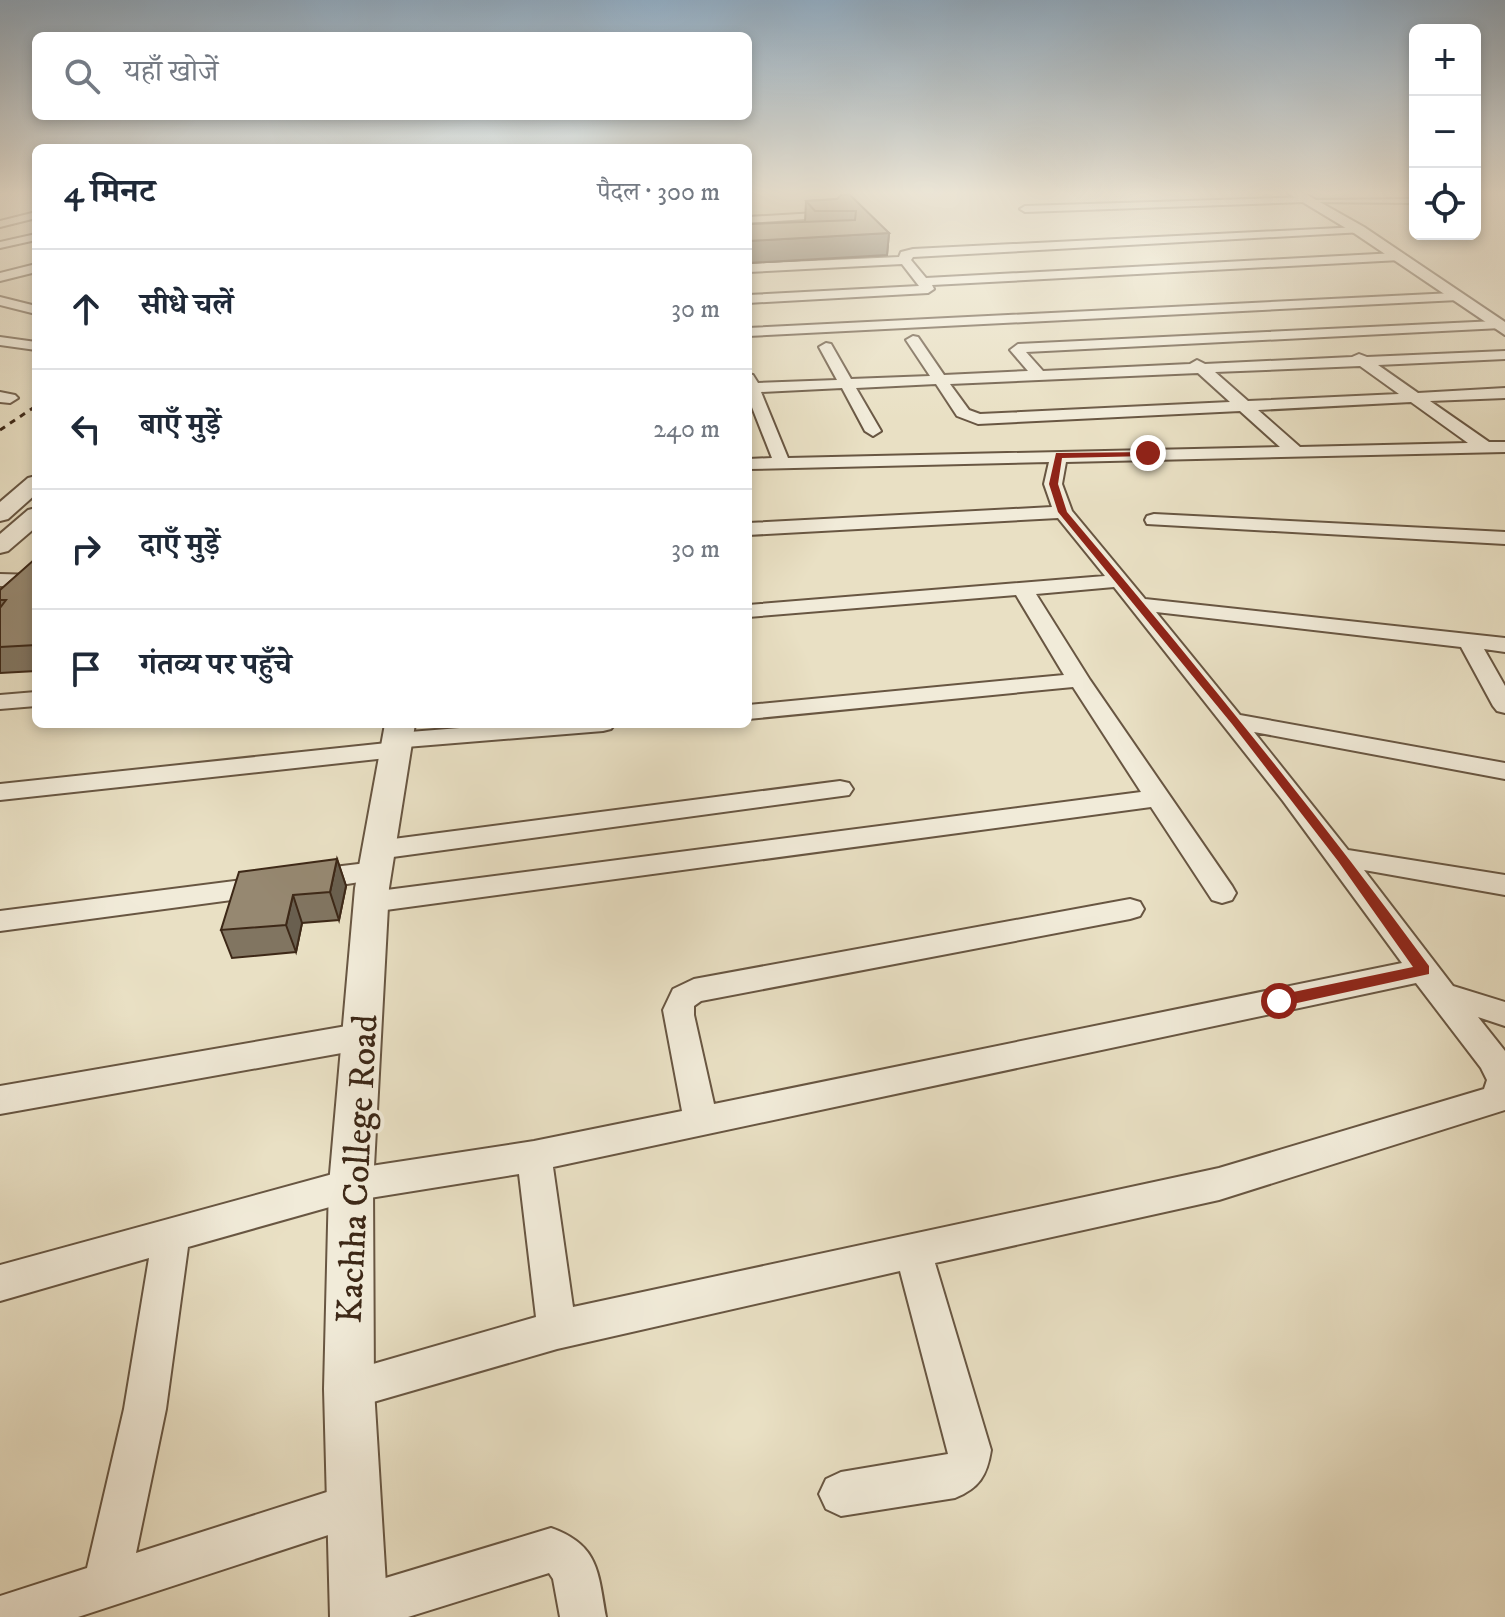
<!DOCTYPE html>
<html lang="hi">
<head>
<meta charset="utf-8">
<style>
  :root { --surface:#fff; --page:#f6f6f7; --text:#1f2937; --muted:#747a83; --line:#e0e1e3 }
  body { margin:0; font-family:"IM FELL DW Pica","Noto Serif Devanagari",serif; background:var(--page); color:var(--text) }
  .controls { position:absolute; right:24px; top:24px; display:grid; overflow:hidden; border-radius:12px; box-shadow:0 4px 12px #0003 }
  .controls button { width:72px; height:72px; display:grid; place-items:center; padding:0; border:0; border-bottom:2px solid var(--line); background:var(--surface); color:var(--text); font:40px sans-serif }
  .stop { position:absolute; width:24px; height:24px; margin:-18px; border:6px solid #8f2418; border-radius:50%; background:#fff }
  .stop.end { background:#8f2418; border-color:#fff; box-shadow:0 2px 8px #0008 }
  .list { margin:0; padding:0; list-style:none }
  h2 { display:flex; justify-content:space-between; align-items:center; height:104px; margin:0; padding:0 32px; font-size:34px }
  h2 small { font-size:26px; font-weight:400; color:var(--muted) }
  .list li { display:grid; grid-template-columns:52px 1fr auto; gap:24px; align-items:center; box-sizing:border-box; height:120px; padding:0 32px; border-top:2px solid var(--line) }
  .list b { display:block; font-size:30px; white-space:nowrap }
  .list em { font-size:26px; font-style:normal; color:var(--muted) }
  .icon { flex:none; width:44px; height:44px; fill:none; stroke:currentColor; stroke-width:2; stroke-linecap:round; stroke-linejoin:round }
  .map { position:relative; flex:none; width:1505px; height:1617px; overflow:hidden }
  .search { position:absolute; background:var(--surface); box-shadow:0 4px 12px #0003; left:32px; top:32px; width:720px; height:88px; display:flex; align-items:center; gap:20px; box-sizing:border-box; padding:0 28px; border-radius:12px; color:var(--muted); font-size:30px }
  .panel { position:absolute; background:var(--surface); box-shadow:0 4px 12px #0003; left:32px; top:144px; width:720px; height:584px; border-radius:12px }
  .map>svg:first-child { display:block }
</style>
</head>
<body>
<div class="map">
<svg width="1505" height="1617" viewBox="0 0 1505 1617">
  <rect width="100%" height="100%" fill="#e9e0c4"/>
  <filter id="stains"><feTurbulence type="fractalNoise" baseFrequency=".0025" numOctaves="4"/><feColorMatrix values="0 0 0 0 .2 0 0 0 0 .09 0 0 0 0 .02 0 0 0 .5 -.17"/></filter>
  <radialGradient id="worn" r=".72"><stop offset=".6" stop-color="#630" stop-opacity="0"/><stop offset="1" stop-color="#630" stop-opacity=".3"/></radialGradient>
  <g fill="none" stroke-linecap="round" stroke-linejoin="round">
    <g stroke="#685642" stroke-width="4">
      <path id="service" d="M1415 199V203L1306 202 1309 200Z"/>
    </g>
    <g stroke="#685642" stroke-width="4">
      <g id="minor">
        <path d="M1309 197 1310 199 1305 202 1025 212 1020 209 1025 206Z"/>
        <path d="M36 212V218L0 227V221Z"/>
        <path d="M832 212 837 215 836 217 748 223V217Z"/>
        <path d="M1359 227 1365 230 1363 232 913 257 911 260 926 278 1396 253 1402 257 1400 260 932 285 934 289 928 293 748 303V295L919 286 902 264 748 272V264L899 257 901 252 913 249Z"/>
        <path d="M36 234V240L0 248V242Z"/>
        <path d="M36 264V272L0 281V273Z"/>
        <path d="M1453 293 1459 297 1458 300 748 336V328Z"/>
        <path d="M0 297 36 306V314L0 305Z"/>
        <path d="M1496 321 1503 325 1501 328 1026 352 1043 371 1190 364 1197 360 1205 364 1352 357 1359 354 1367 357 1505 351V359L1378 365 1418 393 1505 388V398L1430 401 1489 442H1505V452L1066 462 1062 484 1072 511 1145 599 1505 638V652L1484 649 1505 686V713L1497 711 1493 706 1461 647 1156 612 1240 715 1505 763V779L1254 732 1348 850 1505 875V895L1364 870 1453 986 1505 1002V1026L1478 1017 1505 1051V1110L1219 1200 935 1263 991 1450C987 1476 979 1488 955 1498L841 1516 826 1509 819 1494 826 1479 841 1472 948 1454 900 1271 557 1349 349 1409 335 1403 329 1389 335 1375 536 1317 519 1174 351 1201 188 1247 166 1409 136 1553 352 1484 368 1490 374 1506 368 1522 78 1617H0V1596L87 1568 124 1409 149 1258 0 1301V1265L351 1169 534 1141 682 1111 663 1010 673 989 694 979 1130 899 1140 902 1144 909 1140 916 1130 919 701 1001 694 1006V1015L714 1104 1402 963 1283 801 1114 587 1036 594 1090 680 1232 886 1236 893 1232 900 1222 903 1212 900 1151 807 371 912 361 909 357 902 361 895 371 892 1141 792 1073 687 748 719V705L1064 675 1016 595 748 617V605L1105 576 1058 518 748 535V523L1052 507 1044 484 1049 462 748 469V459L772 458 748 397V374L753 375 758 383 837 380 819 347 826 343 831 344 851 379 930 376 906 340 913 336 918 337 944 375 1028 371 1010 350 1018 344ZM1360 366 1399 394 1248 401 1215 372ZM1198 373 1230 402 980 414 969 410 950 384ZM936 384 957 416 978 424 1240 411 1280 447 788 458 761 392 842 388 865 431 873 436 881 431 856 388ZM1411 402 1468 443 1300 447 1258 410ZM1416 983 1481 1068 1487 1080 1484 1089 1219 1168 573 1307 553 1167Z"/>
        <path d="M0 337 36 342V350L0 345Z"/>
        <path d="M0 392 15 395 18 398 10 403 0 402Z"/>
        <path d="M1154 514 1505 532V544L1147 524 1145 520 1147 516Z"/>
        <path d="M0 574 36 575V587L0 586Z"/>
        <path d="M36 692V706L0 709V695Z"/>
        <path d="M510 724H615L611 729 603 731 406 747 408 750 405 755 396 757 0 800V784L387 743 385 740 388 735 397 733Z"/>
        <path d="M840 781 849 783 853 789 849 795 378 859 368 856 364 850 368 844 378 841Z"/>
        <path d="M375 862 385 864 389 871 385 878 309 890 299 887 295 880 299 873 309 870Z"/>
        <path d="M266 877 276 880 280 887 276 894 0 931V911Z"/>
        <path d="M364 1023 375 1027 380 1036 375 1045 364 1049 0 1114V1086Z"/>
        <path d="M551 1528C599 1545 598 1572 606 1617H560L553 1579 549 1573 408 1617H339L336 1609 343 1593 359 1586Z"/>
      </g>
    </g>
    <g stroke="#685642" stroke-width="4">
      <g id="tertiary">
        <path d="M1286 192H1302L1364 227 1505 322V335L1354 233Z"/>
        <path d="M36 476V494L8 519 0 521V502L28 478Z"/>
        <path d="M36 508V527L8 551 0 553V534L28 510Z"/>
        <path d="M385 724H415L389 888 373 1185 374 1389 388 1617H330L324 1389 329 1185 355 888Z"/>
      </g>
    </g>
    <use href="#service" fill="#f1ebd9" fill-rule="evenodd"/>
    <use href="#minor" fill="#f1ebd9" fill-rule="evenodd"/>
    <use href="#tertiary" fill="#f1ebd9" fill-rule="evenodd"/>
    <path stroke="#3d2817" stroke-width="3" stroke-dasharray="6 6" stroke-linecap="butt" d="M0 430 36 406"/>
  </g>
  <g fill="#817561" stroke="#3d2817" stroke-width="2">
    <path d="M837 199 889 233 887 255 748 263V224L805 222 806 201Z"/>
    <path d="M36 559V671L0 673V590Z"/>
    <path d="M337 859 346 886 339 920 302 923 296 952 232 958 221 930Z"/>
  </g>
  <g fill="#695f4f" stroke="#3d2817" stroke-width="2">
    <path d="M889 233 887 255 748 263V241Z"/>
    <path d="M337 859 346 886 339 920 330 892Z"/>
    <path d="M293 895 302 923 296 952 286 925Z"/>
  </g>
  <g fill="#968871" stroke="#3d2817" stroke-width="2">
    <path d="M849 194 889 233 748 241V224L855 220 856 211H815L806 201 837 199 841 195Z"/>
    <path d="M35 559H36V645L0 647V608L6 600H0V590Z"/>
    <path d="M337 859 330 892 293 895 286 925 221 930 239 872Z"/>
  </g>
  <linearGradient id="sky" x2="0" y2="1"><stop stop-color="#91acc2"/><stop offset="0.46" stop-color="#f5f1e4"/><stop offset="1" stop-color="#f5f1e4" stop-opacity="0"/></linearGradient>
  <rect width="1505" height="419" fill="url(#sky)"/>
  <path fill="#8f2418" d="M1151 452 1148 456 1062 458 1058 484 1067 512C1192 660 1314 809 1429 966V974L1279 1007 1271 1001 1279 995 1413 967 1338 861 1232 724 1058 512 1049 484 1056 453Z"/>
  <g text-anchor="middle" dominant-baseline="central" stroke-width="8" stroke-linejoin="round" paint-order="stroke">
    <g font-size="36" fill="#3d2817" stroke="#f1ebd9">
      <text transform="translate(358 1169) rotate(-87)">Kachha College Road</text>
    </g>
  </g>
  <rect width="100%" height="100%" filter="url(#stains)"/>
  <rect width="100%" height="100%" fill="url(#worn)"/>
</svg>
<div class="controls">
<button>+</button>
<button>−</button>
<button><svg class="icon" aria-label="locate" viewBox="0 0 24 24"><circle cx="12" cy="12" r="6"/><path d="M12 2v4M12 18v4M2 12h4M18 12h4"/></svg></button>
</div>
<div class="stop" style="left:1279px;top:1001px"></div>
<div class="stop end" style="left:1148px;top:453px"></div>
<div class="search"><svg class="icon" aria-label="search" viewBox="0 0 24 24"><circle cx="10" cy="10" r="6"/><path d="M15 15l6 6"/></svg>यहाँ खोजें</div>
<section class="panel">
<h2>4 मिनट<small>पैदल · 300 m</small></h2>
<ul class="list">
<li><svg class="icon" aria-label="ahead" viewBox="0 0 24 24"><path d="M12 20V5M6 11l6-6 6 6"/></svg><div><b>सीधे चलें</b></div><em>30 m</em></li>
<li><svg class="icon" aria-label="left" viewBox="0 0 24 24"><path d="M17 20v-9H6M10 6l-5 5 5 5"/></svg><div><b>बाएँ मुड़ें</b></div><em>240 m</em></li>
<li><svg class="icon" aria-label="right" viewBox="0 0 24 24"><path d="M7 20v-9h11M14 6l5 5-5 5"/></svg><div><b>दाएँ मुड़ें</b></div><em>30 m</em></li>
<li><svg class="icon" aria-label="arrive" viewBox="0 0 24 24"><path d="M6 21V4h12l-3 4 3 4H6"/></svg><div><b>गंतव्य पर पहुँचे</b></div></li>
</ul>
</section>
</div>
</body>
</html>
